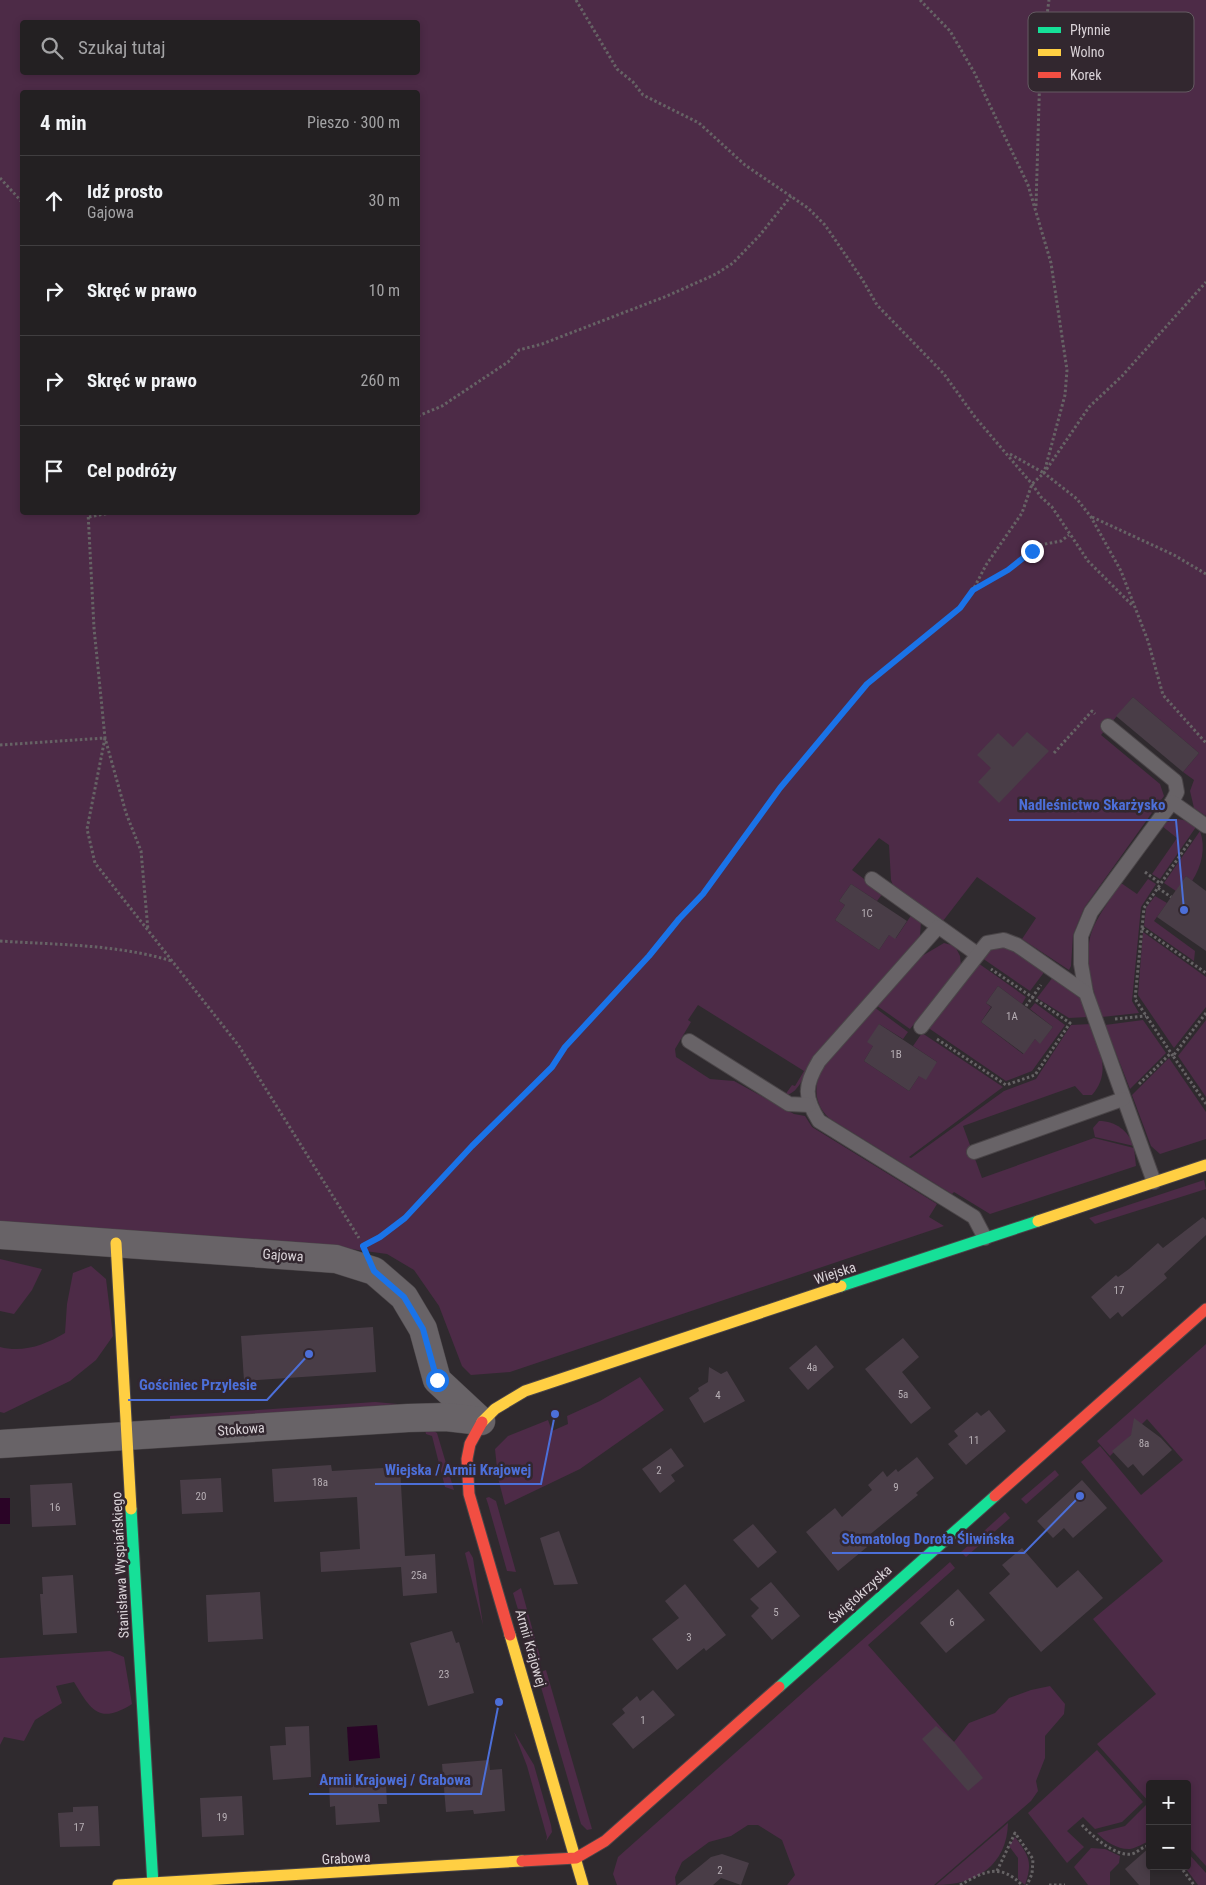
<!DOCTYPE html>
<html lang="pl">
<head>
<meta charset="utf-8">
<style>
  :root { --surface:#232022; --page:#2b282a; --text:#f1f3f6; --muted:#a3a3a5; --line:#403e40 }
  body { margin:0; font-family:"Roboto Condensed",sans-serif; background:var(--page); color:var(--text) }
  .controls { position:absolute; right:15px; bottom:15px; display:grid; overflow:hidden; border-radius:5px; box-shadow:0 2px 8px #0003 }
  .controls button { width:45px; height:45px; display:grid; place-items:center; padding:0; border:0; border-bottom:1px solid var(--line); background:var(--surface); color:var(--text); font:25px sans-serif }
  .stop { position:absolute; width:15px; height:15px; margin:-11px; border:4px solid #1a73e8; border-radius:50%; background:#fff }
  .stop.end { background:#1a73e8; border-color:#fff; box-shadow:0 1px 5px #0008 }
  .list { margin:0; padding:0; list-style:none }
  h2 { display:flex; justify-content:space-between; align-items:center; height:65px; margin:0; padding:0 20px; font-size:21px }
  h2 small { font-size:16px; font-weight:400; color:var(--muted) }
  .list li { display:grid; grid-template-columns:32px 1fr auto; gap:15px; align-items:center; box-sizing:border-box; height:90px; padding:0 20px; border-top:1px solid var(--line) }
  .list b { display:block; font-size:19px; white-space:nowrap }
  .list p { margin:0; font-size:16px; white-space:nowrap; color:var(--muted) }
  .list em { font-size:16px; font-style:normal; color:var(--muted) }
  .icon { flex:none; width:28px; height:28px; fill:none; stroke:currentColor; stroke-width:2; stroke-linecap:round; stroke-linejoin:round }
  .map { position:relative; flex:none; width:1206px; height:1885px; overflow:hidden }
  .search { position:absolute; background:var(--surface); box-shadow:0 2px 8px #0003; left:20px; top:20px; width:400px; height:55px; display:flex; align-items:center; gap:12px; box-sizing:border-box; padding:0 18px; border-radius:5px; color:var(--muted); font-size:19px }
  .panel { position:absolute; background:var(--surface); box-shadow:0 2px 8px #0003; left:20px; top:90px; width:400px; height:425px; border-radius:5px }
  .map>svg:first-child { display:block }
</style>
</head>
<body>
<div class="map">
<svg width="1206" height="1885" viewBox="0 0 1206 1885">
  <rect width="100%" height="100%" fill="#2f2a2e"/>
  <g fill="#4d2b47" fill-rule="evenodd">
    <path d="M0 0H1206V816L1194 808 1190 791 1194 780 1183 772 1199 753 1133 697 1101 735 1160 784 1164 796 1084 908 1073 935 1071 966 1069 970 1022 939 1036 918 977 877 943 921 894 888 891 880 889 845 879 838 852 870 883 893 877 901 851 884 839 901 845 905 835 920 879 950 889 935 896 938 912 914 921 920 920 937C884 977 847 1017 814 1059 805 1071 800 1094 785 1095L792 1085 795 1086 804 1071 698 1005 688 1020 691 1022 675 1049 676 1057 710 1079 734 1081 794 1114 805 1116 812 1127 937 1204 929 1217 944 1226 510 1372 471 1375 462 1366 439 1306 414 1270 387 1254 321 1245 0 1227ZM22 22H418V72H22ZM22 92H418V512H22Z"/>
    <path d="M1178 819 1188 821 1196 827 1160 879 1152 874 1177 838 1162 826 1167 822Z"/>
    <path d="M1200 831C1206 847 1202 866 1192 881L1186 876 1176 891 1164 883Z"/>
    <path d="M1148 879 1156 884 1141 907 1132 1001 1139 1013 1102 1017C1093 991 1081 953 1094 926 1101 911 1112 897 1121 883L1137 894Z"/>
    <path d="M1155 896 1167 903 1154 921 1195 951 1194 961 1144 926 1146 908Z"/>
    <path d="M1143 932 1206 977V1007L1174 1048 1138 995Z"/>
    <path d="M944 943 955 946 960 956 961 966 910 1029 876 1005 922 956Z"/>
    <path d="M1010 946 1045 971 1030 991 982 958 990 948Z"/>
    <path d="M978 963 1026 997 1022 1004 998 986 986 1003 991 1007 981 1022 1023 1054 1035 1039 1040 1043 1053 1027 1030 1009 1035 1003 1065 1025 1032 1071 1006 1081 927 1027Z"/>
    <path d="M1053 977 1080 998 1088 1017 1069 1018 1037 998Z"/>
    <path d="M874 1007 908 1032 903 1039 879 1024 873 1046 864 1061 909 1091 919 1076 937 1062 913 1046 922 1033 1003 1087 909 1157 911 1158 1004 1091 1036 1079 1071 1025 1091 1024C1099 1049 1112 1072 1092 1095H1083L1075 1086 963 1126 982 1178 1094 1138 1134 1148 1136 1166 990 1214 954 1192 952 1194 829 1118C791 1081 849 1036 874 1007Z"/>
    <path d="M1143 1020 1166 1053 1130 1089 1105 1025Z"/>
    <path d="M1206 1020V1097L1178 1056Z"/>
    <path d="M1169 1058 1206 1112V1139L1160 1154 1151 1146 1132 1095Z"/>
    <path d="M1099 1121C1116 1121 1128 1131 1134 1146L1095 1137 1093 1128Z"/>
    <path d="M1204 1180 1206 1189 1095 1224 1089 1218Z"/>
    <path d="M0 1259 42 1269 32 1290 14 1314 0 1311Z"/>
    <path d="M91 1266 106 1279 113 1336 96 1360 70 1381 4 1413 0 1412V1347C23 1353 45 1345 65 1333L67 1304 73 1273Z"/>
    <path d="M1206 1344V1866L1187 1845V1784H1150V1803L1097 1744 1156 1694 1093 1619 1163 1561 1081 1462 1100 1446 1141 1495 1183 1460 1147 1419 1110 1456 1097 1441Z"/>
    <path d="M640 1377 664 1410 580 1469 505 1505 498 1478 495 1449 508 1436 548 1420 552 1431 568 1424 567 1416 600 1401Z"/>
    <path d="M375 1402 409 1405 170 1423V1416Z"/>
    <path d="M425 1430H432L437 1433 454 1490 445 1487 432 1436 426 1434Z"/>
    <path d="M1055 1470 1059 1475 1026 1504 1021 1499Z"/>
    <path d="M489 1497 496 1501 516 1572 507 1571 488 1504 486 1498Z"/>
    <path d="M1005 1512 1010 1518 966 1557 961 1552Z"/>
    <path d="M469 1551 473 1558 483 1625 465 1553Z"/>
    <path d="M950 1562 955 1568 868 1645 954 1742 969 1723 995 1713 1009 1698 1031 1690 1050 1686 1065 1704 1064 1714 1045 1736V1758L1036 1781 1038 1791 1031 1801 934 1885H787L795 1875 782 1840 758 1825H748L731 1836 709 1842 682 1862 675 1877 676 1885H617L613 1874 618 1857Z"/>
    <path d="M521 1588 541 1660 537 1661 533 1659 513 1593Z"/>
    <path d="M110 1651 124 1657 132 1704C99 1725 91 1710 74 1682L56 1686 62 1703 35 1720 24 1741 4 1737 0 1745V1658Z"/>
    <path d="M546 1670 592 1829 587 1830 581 1824 538 1677 540 1672Z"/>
    <path d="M514 1732 534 1765 551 1825 552 1832 546 1841 547 1837 527 1766Z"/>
    <path d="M1097 1750 1143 1802 1122 1822 1095 1829 1083 1817 1067 1831 1084 1847 1067 1863 1028 1813Z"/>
    <path d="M1146 1805 1150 1809V1841C1143 1843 1137 1848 1130 1849 1119 1850 1104 1841 1097 1833L1125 1826Z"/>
    <path d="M1008 1823C1007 1865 976 1885 936 1885Z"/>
    <path d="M1015 1837C1029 1856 1033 1862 1025 1885L1018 1879V1858L1009 1846Z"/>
    <path d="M1091 1848 1105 1849 1120 1856 1119 1863 1110 1872V1885H1088L1074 1867Z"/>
    <path d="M1187 1852 1206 1873V1885H1198L1184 1866H1187Z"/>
  </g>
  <g fill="#2a0426">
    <rect x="0" y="1498" width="10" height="26"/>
    <path d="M377 1725 380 1758 349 1761 347 1727Z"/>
  </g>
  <g fill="#493d47">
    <path d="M1133 697 1199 753 1183 772 1116 716Z"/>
    <path d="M1027 732 1049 751 999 803 978 782 991 768 977 755 998 733 1013 747Z"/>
    <path d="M1186 876 1206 891V951L1157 917Z"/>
    <path d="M851 884 907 921 895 939 889 935 879 950 835 920 845 905 839 901Z"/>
    <path d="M998 986 1053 1027 1040 1044 1035 1039 1024 1054 981 1022 992 1007 986 1003Z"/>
    <path d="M879 1024 937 1062 926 1080 919 1076 909 1091 864 1061 873 1046 867 1042Z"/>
    <path d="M1203 1217 1206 1220V1235L1164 1274 1167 1278 1122 1317 1118 1312 1110 1319 1091 1297 1116 1275 1118 1277 1129 1269 1158 1243 1163 1248Z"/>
    <path d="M373 1327 376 1372 244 1381 241 1336Z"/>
    <path d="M903 1338 919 1357 902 1372 931 1408 911 1424 865 1369Z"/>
    <path d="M816 1345 834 1367 808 1390 789 1368Z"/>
    <path d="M709 1367 721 1374 727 1371 745 1401 704 1423 689 1398 699 1391 698 1388 708 1382Z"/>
    <path d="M989 1410 1006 1431 966 1465 948 1444 958 1436 954 1431 977 1412 981 1416Z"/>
    <path d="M1134 1418 1161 1438 1172 1450 1143 1476 1133 1464 1128 1468 1112 1451 1131 1435Z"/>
    <path d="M671 1448 684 1466 671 1475 675 1481 660 1493 642 1469Z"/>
    <path d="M917 1457 934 1478 916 1493 918 1495 862 1541 867 1547 838 1571 806 1532 835 1508 842 1517 872 1490 868 1485 883 1471 887 1477 896 1469 898 1472Z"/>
    <path d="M331 1465 332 1471 400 1467 405 1556 435 1554 437 1593 403 1596 401 1567 321 1572 320 1552 360 1549 357 1497 274 1502 272 1469Z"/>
    <path d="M221 1478 223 1512 182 1514 180 1480Z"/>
    <path d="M1082 1480 1107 1508 1073 1538 1064 1528 1053 1538 1037 1521Z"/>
    <path d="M72 1483 76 1525 32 1527 30 1485Z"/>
    <path d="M753 1524 777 1552 758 1568 733 1540Z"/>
    <path d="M559 1531 578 1584 554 1585 540 1538Z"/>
    <path d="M1022 1548 1057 1588 1078 1570 1103 1598 1041 1652 989 1593 1010 1574 1002 1565Z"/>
    <path d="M73 1575 77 1633 43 1635 40 1594H43L42 1577Z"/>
    <path d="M771 1582 800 1616 772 1640 751 1616 759 1608 750 1599Z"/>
    <path d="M685 1584 726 1635 706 1651 704 1648 677 1670 652 1639 679 1618 665 1601Z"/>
    <path d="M958 1589 985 1620 946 1653 920 1623Z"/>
    <path d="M260 1592 263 1639 208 1642 206 1595Z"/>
    <path d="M452 1631 456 1643 459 1642 474 1693 428 1706 410 1643Z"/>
    <path d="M653 1690 675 1715 633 1749 612 1724 625 1713 622 1709 637 1696 640 1701Z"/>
    <path d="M309 1726 311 1777 273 1780 270 1746 286 1745 285 1727Z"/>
    <path d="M936 1726 954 1742 983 1778 968 1791 922 1739Z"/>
    <path d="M489 1760 490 1770 502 1769 505 1811 474 1814 473 1810 446 1812 442 1764Z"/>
    <path d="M368 1780V1785L386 1784 387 1804H378L380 1822 336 1825 335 1806 330 1807 329 1782Z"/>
    <path d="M242 1796 244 1835 202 1837 200 1798Z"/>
    <path d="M98 1806 100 1846 60 1847 58 1813 73 1812V1807Z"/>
    <path d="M1150 1847V1885H1139L1125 1869Z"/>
    <path d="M722 1854 749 1863 741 1885 721 1878 713 1885H677L711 1857Z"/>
  </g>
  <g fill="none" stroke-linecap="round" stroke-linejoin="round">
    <g stroke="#4a4548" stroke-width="16">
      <g id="lane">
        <path d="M1108 726 1175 781 1177 792 1172 802"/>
        <path d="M872 879 977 954"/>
        <path d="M938 927 819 1061C804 1086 804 1097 819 1121L974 1217 985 1238"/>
        <path d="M1086 993 1081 964V936L1091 912 1172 802 1206 826"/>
        <path d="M921 1027 987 943 1004 940 1017 945 1086 993 1154 1182"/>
        <path d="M689 1041 789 1104 809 1105"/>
        <path d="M974 1152 1123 1099"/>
      </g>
    </g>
    <g stroke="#4a4548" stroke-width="29">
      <g id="street">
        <path d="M0 1235 336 1259 374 1271 404 1297 423 1329 437 1380 481 1421"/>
        <path d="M0 1444 408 1418 446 1417 481 1421"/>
      </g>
    </g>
    <g stroke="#4a4548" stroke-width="13">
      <g id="fast">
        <path d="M841 1286 1038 1221"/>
        <path d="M131 1509 153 1885"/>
        <path d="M779 1687 995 1496"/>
      </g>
    </g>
    <g stroke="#4a4548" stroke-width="13">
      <g id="slow">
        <path d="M1038 1221 1206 1165"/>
        <path d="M116 1243 131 1509"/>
        <path d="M482 1422 495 1409 525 1391 841 1286"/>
        <path d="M510 1635 583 1885"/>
        <path d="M118 1885 522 1861"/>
      </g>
    </g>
    <g stroke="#4a4548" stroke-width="13">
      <g id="jam">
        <path d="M482 1422 470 1444 467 1459 469 1494 510 1635"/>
        <path d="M995 1496 1206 1309"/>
        <path d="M522 1861 576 1858 605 1841 779 1687"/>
      </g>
    </g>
    <g stroke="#666365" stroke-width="3" stroke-dasharray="2.5 2.5" stroke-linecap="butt">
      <path d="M576 0 617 69 633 82 643 95 699 123 745 165 808 208 825 225 862 279 877 305 944 374 975 417 1032 484 1041 497 1052 507 1088 561 1133 606"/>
      <path d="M920 0 950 31 974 72 1028 185 1051 263 1067 370 1065 395 1044 473 1077 499 1091 517 1121 571 1148 641 1163 695 1206 743"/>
      <path d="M0 178 22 202"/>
      <path d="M1036 206 1040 68 1049 0"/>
      <path d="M418 416 442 406 508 362 519 350 542 344 667 296 716 274 733 263 760 235 791 196"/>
      <path d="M1010 454 1044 473"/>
      <path d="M88 512 94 628 105 738 126 813 141 851 148 930"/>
      <path d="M89 517 115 512"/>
      <path d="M1092 517 1174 555 1206 574"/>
      <path d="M974 590 1008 570 1040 545 1061 541 1069 535"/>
      <path d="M105 738 87 829 95 863 239 1046 359 1238"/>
      <path d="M0 745 105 738"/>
      <path d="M1054 753 1092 711 1095 714"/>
      <path d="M1145 872 1161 884"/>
      <path d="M1158 888 1171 897"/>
      <path d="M1142 928 1206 973"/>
      <path d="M0 941C59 945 115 944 172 961"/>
      <path d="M1026 1006 1041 985"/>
      <path d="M1206 1013 1173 1056 1206 1104"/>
      <path d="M1115 1019 1146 1016"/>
      <path d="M937 1039 1006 1085 1035 1075 1070 1023 991 969"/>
      <path d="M1173 1056 1135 999 1144 908 1192 838"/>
      <path d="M1139 1084 1171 1053"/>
      <path d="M370 1242 405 1219 472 1146 552 1067 565 1047 649 956 679 919 703 894 780 788 867 684 959 608 973 590 986 565 1022 513 1032 484 1044 473 1089 407 1122 376 1206 282"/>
      <path d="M1082 1825C1092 1836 1116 1857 1132 1854 1139 1852 1142 1846 1150 1846"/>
      <path d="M1180 1866 1194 1885"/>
      <path d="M997 1871 1015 1833 1033 1859 1032 1874 1027 1885"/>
      <path d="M960 1885C985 1871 1000 1863 1022 1885"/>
      <path d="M1049 1885H1065"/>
    </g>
    <use href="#lane" stroke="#686367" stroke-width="14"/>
    <use href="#street" stroke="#686367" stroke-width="28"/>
    <use href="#fast" stroke="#16e098" stroke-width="11"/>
    <use href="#slow" stroke="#ffcf43" stroke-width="11"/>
    <use href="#jam" stroke="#f24e42" stroke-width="11"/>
  </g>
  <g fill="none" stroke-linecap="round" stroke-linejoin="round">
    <path stroke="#1a73e8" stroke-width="6" d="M437 1380 423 1329 404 1297 374 1271 363 1246 380 1237 405 1218 472 1146 552 1067 565 1047 649 956 679 919 703 894 780 788 867 684 960 608 973 590 1008 570 1032 551"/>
  </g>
  <g text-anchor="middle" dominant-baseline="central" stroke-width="5" stroke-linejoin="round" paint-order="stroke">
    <g font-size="11" fill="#b6aeb4">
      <text x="867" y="913">1C</text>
      <text x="1012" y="1016">1A</text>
      <text x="896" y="1054">1B</text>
      <text x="1119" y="1290">17</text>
      <text x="812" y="1367">4a</text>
      <text x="903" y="1394">5a</text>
      <text x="718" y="1395">4</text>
      <text x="974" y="1440">11</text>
      <text x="1144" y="1443">8a</text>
      <text x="659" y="1470">2</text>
      <text x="320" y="1482">18a</text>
      <text x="896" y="1487">9</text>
      <text x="201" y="1496">20</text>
      <text x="55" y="1507">16</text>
      <text x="419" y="1575">25a</text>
      <text x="776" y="1612">5</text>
      <text x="952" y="1622">6</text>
      <text x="689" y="1637">3</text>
      <text x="444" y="1674">23</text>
      <text x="643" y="1720">1</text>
      <text x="222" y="1817">19</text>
      <text x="79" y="1827">17</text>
      <text x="720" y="1870">2</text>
    </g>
    <g font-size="14" fill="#dad3d8" stroke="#32272f">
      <text transform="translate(283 1255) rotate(4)">Gajowa</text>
      <text transform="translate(835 1273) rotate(-18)">Wiejska</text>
      <text transform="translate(241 1429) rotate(-4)">Stokowa</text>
      <text transform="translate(120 1565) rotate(-93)">Stanisława Wyspiańskiego</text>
      <text transform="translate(860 1594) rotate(-42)">Świętokrzyska</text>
      <text transform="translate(531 1648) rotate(74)">Armii Krajowej</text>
      <text transform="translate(346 1858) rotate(-3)">Grabowa</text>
    </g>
  </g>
  <rect x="1028" y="12" width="166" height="80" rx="8" fill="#32272f" stroke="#645b62" stroke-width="1"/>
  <rect x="1038" y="27" width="23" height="6" fill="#16e098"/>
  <rect x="1038" y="49" width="23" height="7" fill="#ffcf43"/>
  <rect x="1038" y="72" width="23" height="6" fill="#f24e42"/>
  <g font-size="14" fill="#dad3d8">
    <text x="1070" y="35">Płynnie</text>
    <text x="1070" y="57">Wolno</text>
    <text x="1070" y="80">Korek</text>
  </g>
  <path fill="none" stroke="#4c6fd8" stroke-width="2" d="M1184 910L1176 820H1009M309 1354L267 1400H128M555 1414L541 1484H375M1080 1496L1024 1553H832M499 1702L481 1794H309"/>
  <g fill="#4c6fd8" stroke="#32272f" stroke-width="2">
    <circle cx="1184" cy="910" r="5"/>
    <circle cx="309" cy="1354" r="5"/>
    <circle cx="555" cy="1414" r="5"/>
    <circle cx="1080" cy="1496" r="5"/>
    <circle cx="499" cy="1702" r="5"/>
  </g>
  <g font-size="15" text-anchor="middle" font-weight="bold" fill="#4c6fd8" stroke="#32272f" stroke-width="5" stroke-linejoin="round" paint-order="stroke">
    <text x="1092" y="810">Nadleśnictwo Skarżysko</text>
    <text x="198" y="1390">Gościniec Przylesie</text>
    <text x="458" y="1475">Wiejska / Armii Krajowej</text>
    <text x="928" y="1544">Stomatolog Dorota Śliwińska</text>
    <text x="395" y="1785">Armii Krajowej / Grabowa</text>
  </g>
</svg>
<div class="controls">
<button>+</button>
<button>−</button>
</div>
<div class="stop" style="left:437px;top:1380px"></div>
<div class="stop end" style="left:1032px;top:551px"></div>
<div class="search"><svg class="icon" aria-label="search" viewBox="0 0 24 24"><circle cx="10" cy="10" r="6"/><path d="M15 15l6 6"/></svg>Szukaj tutaj</div>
<section class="panel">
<h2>4 min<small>Pieszo · 300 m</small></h2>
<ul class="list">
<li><svg class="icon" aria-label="ahead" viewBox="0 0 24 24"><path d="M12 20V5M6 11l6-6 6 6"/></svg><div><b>Idź prosto</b><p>Gajowa</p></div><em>30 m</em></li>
<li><svg class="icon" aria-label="right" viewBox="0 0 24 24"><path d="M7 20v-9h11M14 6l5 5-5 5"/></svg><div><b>Skręć w prawo</b></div><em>10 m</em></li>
<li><svg class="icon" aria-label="right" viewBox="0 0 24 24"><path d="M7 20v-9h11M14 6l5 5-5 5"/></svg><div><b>Skręć w prawo</b></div><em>260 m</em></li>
<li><svg class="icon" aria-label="arrive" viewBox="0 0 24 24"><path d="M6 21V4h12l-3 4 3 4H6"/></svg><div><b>Cel podróży</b></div></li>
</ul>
</section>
</div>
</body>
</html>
